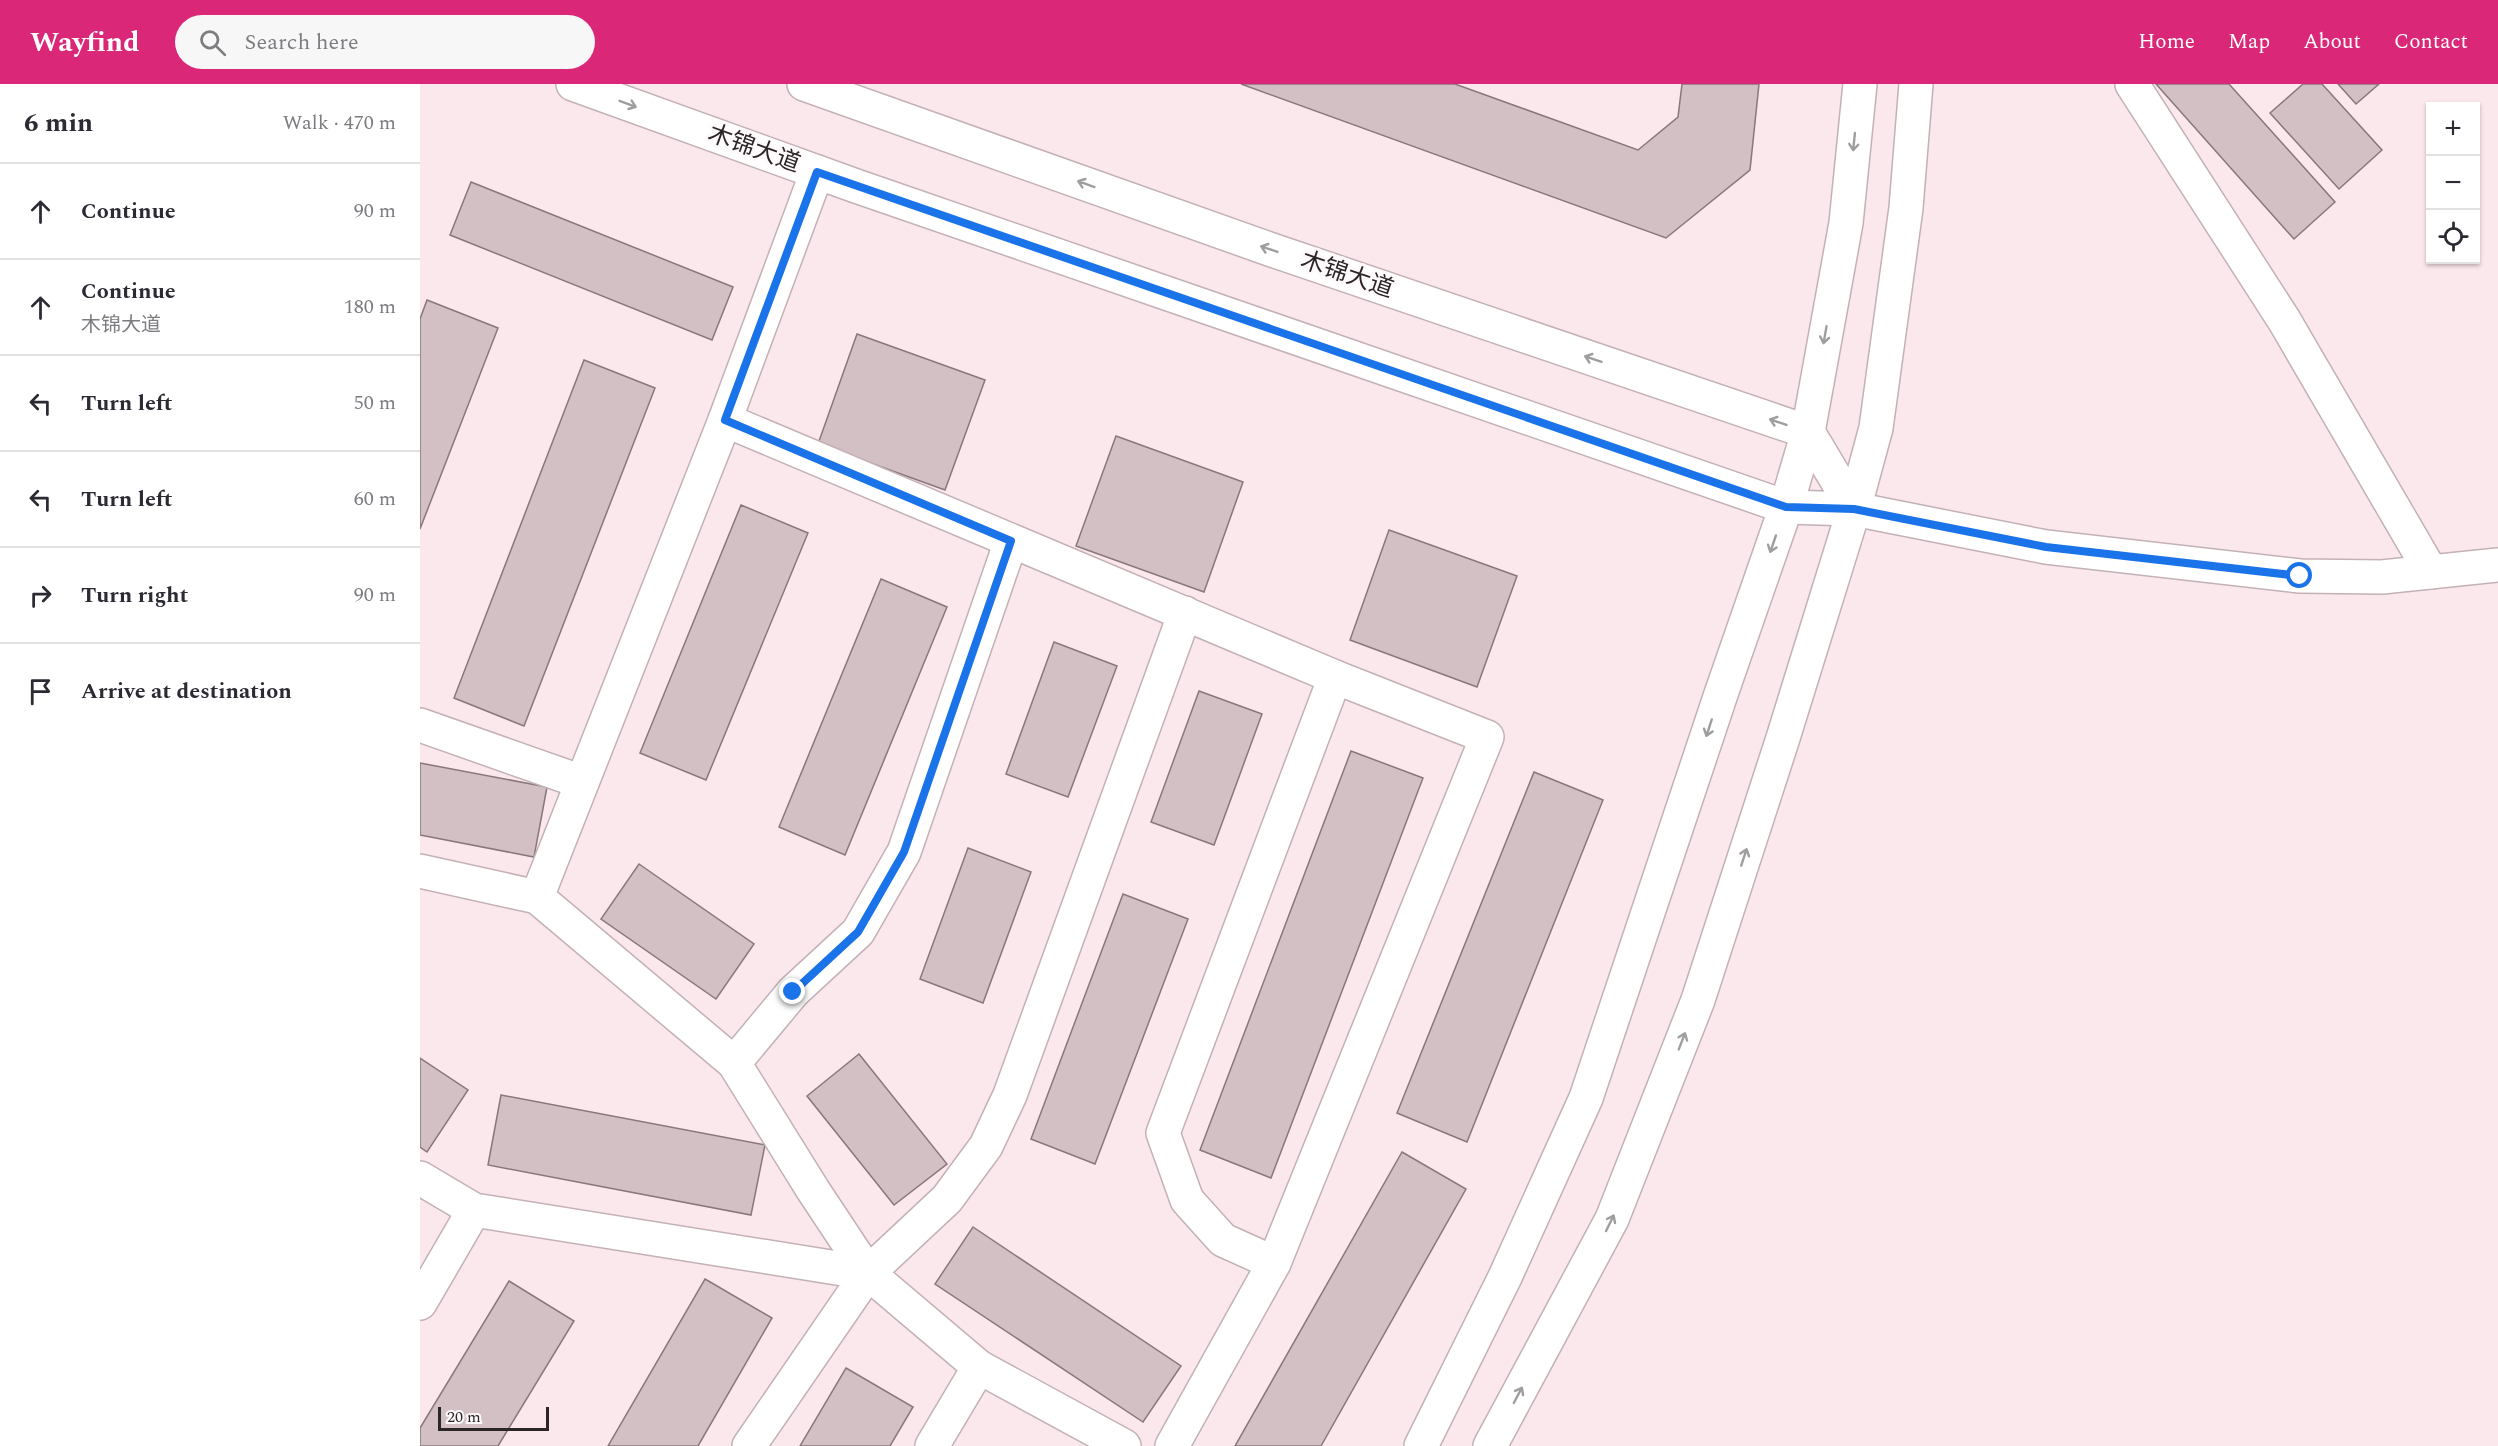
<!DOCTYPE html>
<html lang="en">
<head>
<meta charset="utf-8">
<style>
  :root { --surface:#fff; --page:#f7f7f7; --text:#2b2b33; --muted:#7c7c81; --line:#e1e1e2; --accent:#db2777 }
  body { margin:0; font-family:Spectral,"Noto Sans SC",serif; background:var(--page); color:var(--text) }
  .controls { position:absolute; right:18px; top:18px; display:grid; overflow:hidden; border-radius:0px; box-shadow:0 2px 4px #0004 }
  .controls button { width:54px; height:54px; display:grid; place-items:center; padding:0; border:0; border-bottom:2px solid var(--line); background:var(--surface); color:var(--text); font:30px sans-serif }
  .scale { position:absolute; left:18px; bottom:15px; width:111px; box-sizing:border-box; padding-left:6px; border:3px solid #2c2527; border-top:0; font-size:16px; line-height:21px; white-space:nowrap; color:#2c2527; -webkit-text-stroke:4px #fefafb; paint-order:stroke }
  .stop { position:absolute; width:18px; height:18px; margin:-14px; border:4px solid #1a73e8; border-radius:50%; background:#fff }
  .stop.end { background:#1a73e8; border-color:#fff; box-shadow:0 2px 6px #0008 }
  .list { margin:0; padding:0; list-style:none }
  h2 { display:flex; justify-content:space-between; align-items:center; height:78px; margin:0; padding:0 24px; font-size:26px }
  h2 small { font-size:20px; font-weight:400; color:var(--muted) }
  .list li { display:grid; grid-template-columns:39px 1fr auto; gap:18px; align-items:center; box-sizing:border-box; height:96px; padding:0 24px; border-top:2px solid var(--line) }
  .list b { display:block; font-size:22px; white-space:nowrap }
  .list p { margin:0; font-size:20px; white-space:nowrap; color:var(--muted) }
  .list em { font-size:20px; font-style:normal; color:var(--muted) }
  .icon { flex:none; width:33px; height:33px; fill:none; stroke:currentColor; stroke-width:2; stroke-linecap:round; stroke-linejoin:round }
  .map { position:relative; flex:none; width:2078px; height:1362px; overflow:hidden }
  header { display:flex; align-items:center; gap:36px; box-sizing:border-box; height:84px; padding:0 30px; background:var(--accent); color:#fff }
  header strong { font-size:28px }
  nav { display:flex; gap:33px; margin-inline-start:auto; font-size:21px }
  .search { width:420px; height:54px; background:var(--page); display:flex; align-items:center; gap:15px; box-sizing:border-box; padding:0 21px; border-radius:33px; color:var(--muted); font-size:22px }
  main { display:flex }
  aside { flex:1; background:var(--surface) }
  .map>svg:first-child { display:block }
</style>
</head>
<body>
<header>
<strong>Wayfind</strong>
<div class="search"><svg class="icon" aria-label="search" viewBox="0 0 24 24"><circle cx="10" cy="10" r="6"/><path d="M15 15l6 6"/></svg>Search here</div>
<nav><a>Home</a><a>Map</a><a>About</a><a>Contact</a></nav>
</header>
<main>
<aside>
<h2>6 min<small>Walk · 470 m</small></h2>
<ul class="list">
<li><svg class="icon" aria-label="ahead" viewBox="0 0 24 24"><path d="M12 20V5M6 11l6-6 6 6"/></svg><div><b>Continue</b></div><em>90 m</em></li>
<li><svg class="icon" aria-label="ahead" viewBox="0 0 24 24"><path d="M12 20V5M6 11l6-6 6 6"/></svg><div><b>Continue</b><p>木锦大道</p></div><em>180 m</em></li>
<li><svg class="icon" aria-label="left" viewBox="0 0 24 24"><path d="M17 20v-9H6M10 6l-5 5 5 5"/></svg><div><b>Turn left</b></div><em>50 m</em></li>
<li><svg class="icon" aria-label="left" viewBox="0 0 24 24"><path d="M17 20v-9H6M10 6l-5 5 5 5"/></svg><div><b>Turn left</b></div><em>60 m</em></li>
<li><svg class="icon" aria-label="right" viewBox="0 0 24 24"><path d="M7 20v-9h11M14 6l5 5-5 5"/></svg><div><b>Turn right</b></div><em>90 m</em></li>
<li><svg class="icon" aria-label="arrive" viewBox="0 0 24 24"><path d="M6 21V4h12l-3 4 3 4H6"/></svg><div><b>Arrive at destination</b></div></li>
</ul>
</aside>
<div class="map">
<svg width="2078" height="1362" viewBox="0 0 2078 1362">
  <rect width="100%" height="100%" fill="#fbe8ed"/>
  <g fill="#d2c0c4" stroke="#88777c" stroke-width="1.5">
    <path d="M821 0H1035L1218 66 1258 33 1262 0H1339L1330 86 1246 154Z"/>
    <path d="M1736 0H1809L1915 118 1874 155Z"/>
    <path d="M1883 0H1902L1962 66 1919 105 1850 29Z"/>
    <path d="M1918 0H1959L1936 20Z"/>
    <path d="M51 98 313 203 292 256 30 151Z"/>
    <path d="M7 216 78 244 0 445V235Z"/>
    <path d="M437 250 565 296 525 406 398 360Z"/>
    <path d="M164 276 235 304 104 642 34 614Z"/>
    <path d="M696 352 823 398 784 508 656 462Z"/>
    <path d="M321 421 388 449 286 696 220 669Z"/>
    <path d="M969 446 1097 492 1057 603 930 556Z"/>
    <path d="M461 495 527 523 425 771 359 743Z"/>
    <path d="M634 558 697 582 648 713 586 690Z"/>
    <path d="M779 607 842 630 794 761 731 738Z"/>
    <path d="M931 667 1003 694 851 1094 780 1066Z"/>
    <path d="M0 679 127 703 114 773 0 751Z"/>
    <path d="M1114 688 1183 716 1047 1058 977 1029Z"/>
    <path d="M548 764 611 788 563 919 500 895Z"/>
    <path d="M219 780 334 860 296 915 181 835Z"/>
    <path d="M703 810 768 835 675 1080 611 1055Z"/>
    <path d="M439 970 527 1080 474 1121 387 1012Z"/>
    <path d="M0 974 48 1006 7 1068 0 1063Z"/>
    <path d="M81 1011 345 1061 331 1131 68 1081Z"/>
    <path d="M982 1068 1046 1105 901 1362H815Z"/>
    <path d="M553 1143 761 1282 723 1338 515 1200Z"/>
    <path d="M285 1195 352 1234 278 1362H188Z"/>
    <path d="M89 1197 154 1237 78 1362H0V1344Z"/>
    <path d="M426 1284 493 1323 470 1362H380Z"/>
  </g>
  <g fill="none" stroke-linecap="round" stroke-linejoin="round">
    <g stroke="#c3b1b5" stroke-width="36">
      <g id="minor">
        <path d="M153 0 436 102 1366 423 1434 425 1626 463 1880 492 1962 493 2078 481"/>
        <path d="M384 0 852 166 1388 348 1434 425"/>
        <path d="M1712 0 1864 236 2011 488"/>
        <path d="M305 336 397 88"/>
        <path d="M0 641 162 698"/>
        <path d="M0 787 117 813 314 979 393 1106 448 1189 559 1283 704 1362"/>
        <path d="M117 813 305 336 915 593 743 1049 767 1116 803 1156 854 1179"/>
        <path d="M314 979 373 908 438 848 484 768 591 457"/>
        <path d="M0 1094 54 1126 448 1189 329 1362"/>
        <path d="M448 1189 527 1115 566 1062 590 1011 765 529"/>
        <path d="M0 1219 54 1126"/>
        <path d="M512 1362 559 1283"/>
        <path d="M752 1362 854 1179 1067 653 915 593"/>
        <path d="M1001 1362 1085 1193 1166 1014 1301 610 1366 423 1388 348 1426 139 1440 0"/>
        <path d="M1070 1362 1192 1135 1278 916 1363 654 1434 425 1456 344 1486 124 1496 0"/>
      </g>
    </g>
    <use href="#minor" stroke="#fff" stroke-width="33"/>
  </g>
  <defs><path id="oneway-shaft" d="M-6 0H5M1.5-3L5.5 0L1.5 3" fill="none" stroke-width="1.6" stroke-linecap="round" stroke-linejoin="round" transform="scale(1.5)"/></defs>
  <g stroke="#a09d9e">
    <use href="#oneway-shaft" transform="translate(208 20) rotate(20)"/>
    <use href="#oneway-shaft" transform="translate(1434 58) rotate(96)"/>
    <use href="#oneway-shaft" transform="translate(666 100) rotate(-160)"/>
    <use href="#oneway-shaft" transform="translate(849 165) rotate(-161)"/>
    <use href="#oneway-shaft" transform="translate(1405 251) rotate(100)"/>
    <use href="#oneway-shaft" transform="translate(1173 275) rotate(-161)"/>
    <use href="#oneway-shaft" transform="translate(1358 338) rotate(-161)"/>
    <use href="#oneway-shaft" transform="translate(1353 460) rotate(109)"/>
    <use href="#oneway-shaft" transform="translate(1289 644) rotate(108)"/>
    <use href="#oneway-shaft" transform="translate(1324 773) rotate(-72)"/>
    <use href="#oneway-shaft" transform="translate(1262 957) rotate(-69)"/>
    <use href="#oneway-shaft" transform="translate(1190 1139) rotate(-64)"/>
    <use href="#oneway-shaft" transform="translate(1098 1311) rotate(-62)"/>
  </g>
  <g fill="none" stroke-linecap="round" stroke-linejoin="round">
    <path stroke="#1a73e8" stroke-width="8" d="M373 908 438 848 484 768 591 457 305 336 397 88 1366 423 1434 425 1626 463 1880 492"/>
  </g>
  <g text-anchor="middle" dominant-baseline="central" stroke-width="6" stroke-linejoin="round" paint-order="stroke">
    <g font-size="24" fill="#2c2527" stroke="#fefafb">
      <text transform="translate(334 65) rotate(20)">木锦大道</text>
      <text transform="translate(927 191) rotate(19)">木锦大道</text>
    </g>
  </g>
</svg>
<div class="controls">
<button>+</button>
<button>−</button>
<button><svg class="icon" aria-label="locate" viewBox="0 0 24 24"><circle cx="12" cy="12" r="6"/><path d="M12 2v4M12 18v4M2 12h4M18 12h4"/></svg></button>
</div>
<div class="scale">20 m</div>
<div class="stop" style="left:1880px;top:492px"></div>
<div class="stop end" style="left:373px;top:908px"></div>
</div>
</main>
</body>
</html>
